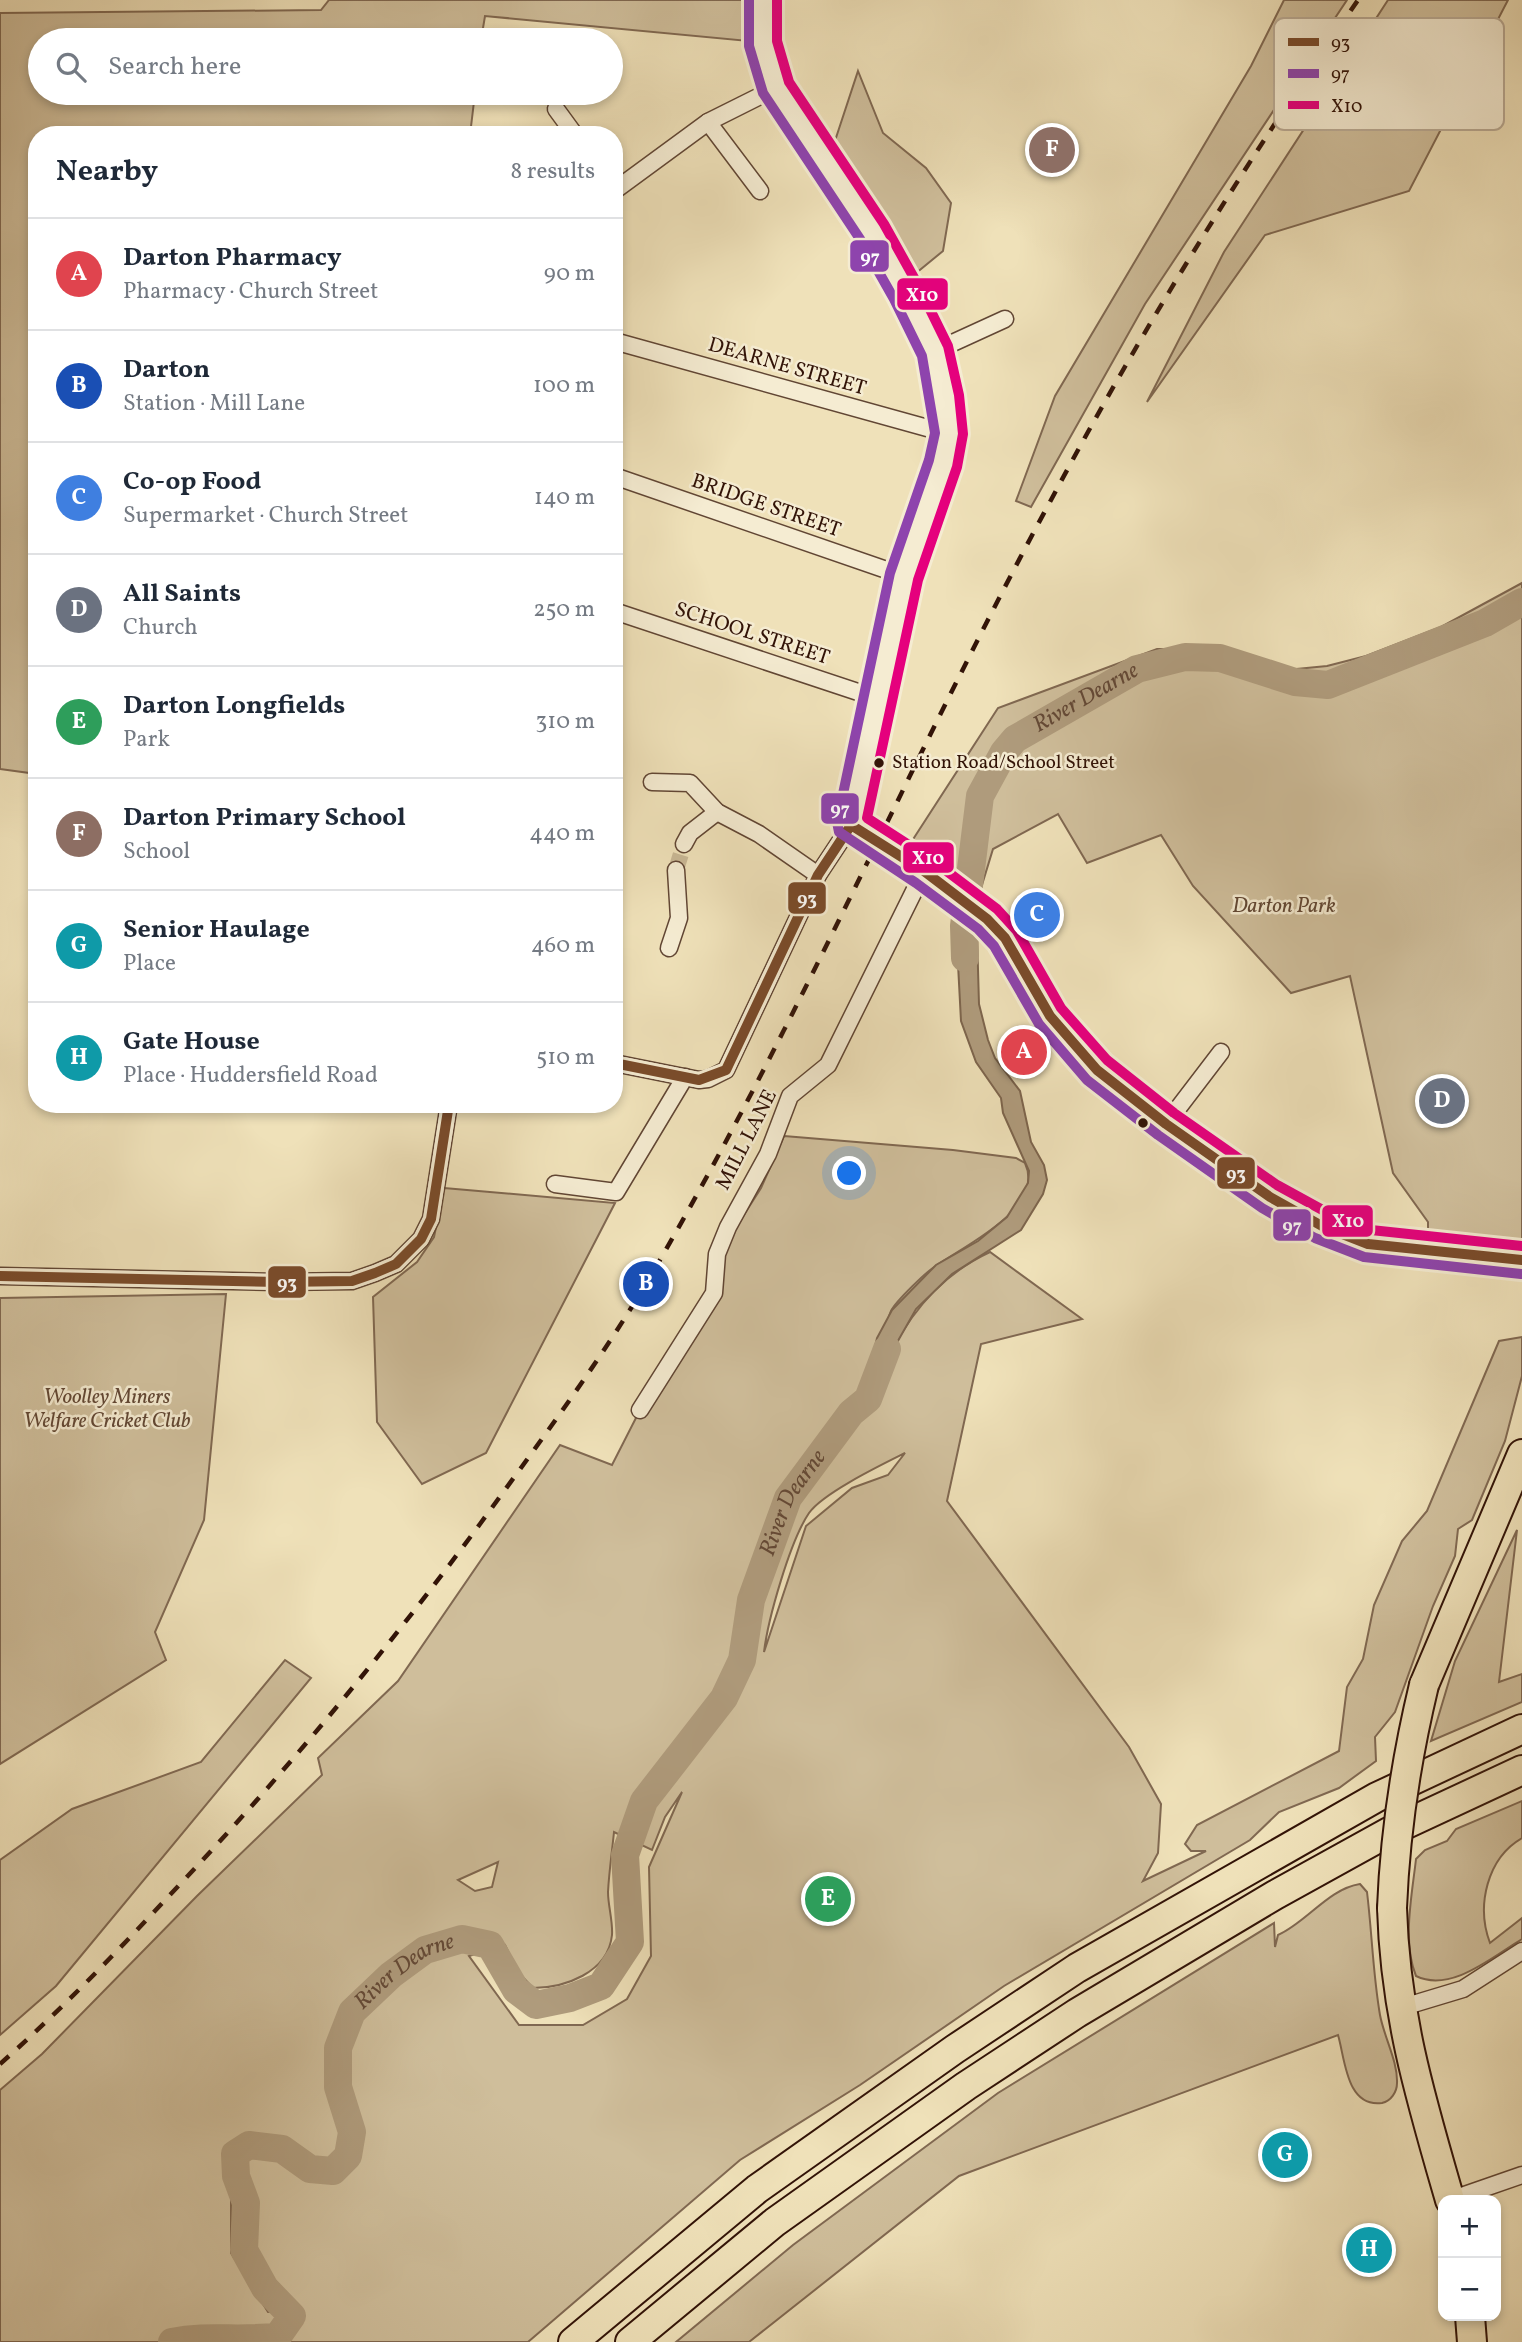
<!DOCTYPE html>
<html lang="en">
<head>
<meta charset="utf-8">
<style>
  :root { --surface:#fff; --page:#f6f6f7; --text:#1f2937; --muted:#747a83; --line:#e0e1e3; --accent:#ea580c }
  body { margin:0; font-family:Vollkorn,serif; background:var(--page); color:var(--text) }
  .controls { position:absolute; right:21px; bottom:21px; display:grid; overflow:hidden; border-radius:14px; box-shadow:0 4px 10px #0003 }
  .controls button { width:63px; height:63px; display:grid; place-items:center; padding:0; border:0; border-bottom:2px solid var(--line); background:var(--surface); color:var(--text); font:35px sans-serif }
  .you { position:absolute; left:850px; top:1174px; width:24px; height:24px; margin:-18px; border:5px solid #fff; border-radius:50%; background:#1a73e8; box-shadow:0 0 0 10px #1a73e833 }
  .badge { display:grid; place-items:center; width:46px; height:46px; border-radius:50%; background:var(--accent); color:#fff; font-size:23px; font-weight:700 }
  .pin { position:absolute; translate:-50% -50%; border:4px solid #fff; box-shadow:0 2px 7px #0006 }
  .list { margin:0; padding:0; list-style:none }
  h2 { display:flex; justify-content:space-between; align-items:center; height:91px; margin:0; padding:0 28px; font-size:30px }
  h2 small { font-size:23px; font-weight:400; color:var(--muted) }
  .list li { display:grid; grid-template-columns:46px 1fr auto; gap:21px; align-items:center; box-sizing:border-box; height:112px; padding:0 28px; border-top:2px solid var(--line) }
  .list b { display:block; font-size:26px; white-space:nowrap }
  .list p { margin:0; font-size:23px; white-space:nowrap; color:var(--muted) }
  .list em { font-size:23px; font-style:normal; color:var(--muted) }
  .icon { flex:none; width:38px; height:38px; fill:none; stroke:currentColor; stroke-width:2; stroke-linecap:round; stroke-linejoin:round }
  .map { position:relative; flex:none; width:1522px; height:2342px; overflow:hidden }
  .search { position:absolute; background:var(--surface); box-shadow:0 4px 10px #0003; left:28px; top:28px; width:595px; height:77px; display:flex; align-items:center; gap:18px; box-sizing:border-box; padding:0 24px; border-radius:38px; color:var(--muted); font-size:26px }
  .panel { position:absolute; background:var(--surface); box-shadow:0 4px 10px #0003; left:28px; top:126px; width:595px; height:987px; border-radius:28px }
  .map>svg:first-child { display:block }
</style>
</head>
<body>
<div class="map">
<svg width="1522" height="2342" viewBox="0 0 1522 2342">
  <rect width="100%" height="100%" fill="#efe1b9"/>
  <filter id="stains"><feTurbulence type="fractalNoise" baseFrequency=".00286" numOctaves="4"/><feColorMatrix values="0 0 0 0 .2 0 0 0 0 .09 0 0 0 0 .02 0 0 0 .5 -.17"/></filter>
  <radialGradient id="worn" r=".72"><stop offset=".6" stop-color="#630" stop-opacity="0"/><stop offset="1" stop-color="#630" stop-opacity=".3"/></radialGradient>
  <g fill="#cfbe9b" stroke="#806851" stroke-width="2" fill-rule="evenodd">
    <path d="M329 0H752L748 41 485 16 481 40H40V93H475L470 135H37V774L0 769V13L321 10Z"/>
    <path d="M1284 0H1347L1145 304 1031 507 1016 501 1055 396 1251 66Z"/>
    <path d="M1388 0H1508L1409 191 1265 235 1147 402 1224 252Z"/>
    <path d="M858 71 883 133 926 168 951 203 943 251 910 278 829 159Z"/>
    <path d="M1522 583V1241L1428 1240V1222L1393 1173 1350 976 1291 993 1193 886 1161 835 1087 863 1058 814 993 849 978 898 910 844 998 708 1157 649H1206L1286 670 1327 666 1366 656 1441 627Z"/>
    <path d="M784 1136 953 1150 1016 1158 1025 1163C1046 1208 964 1246 937 1265 927 1271 896 1301 891 1311 883 1330 881 1364 877 1385 898 1328 934 1278 990 1252L1082 1319 981 1344 947 1501 1129 1747 1161 1804 1158 1853 1143 1881 1206 1851H1191L1185 1844 1197 1825 1339 1751 1347 1687 1363 1659 1374 1605 1402 1541 1427 1511 1499 1341 1522 1337V1376L1505 1441 1472 1520 1458 1529 1455 1556 1433 1606 1395 1712 1375 1737 1376 1761 1339 1788 1279 1812 1250 1840 1004 1986 860 2085 740 2160 528 2342H0V2090L42 2054 197 1896 322 1775 318 1758 398 1681 560 1445 612 1465 640 1410 714 1293 726 1243 761 1188ZM905 1453 888 1475 852 1488 806 1526 764 1652C768 1619 790 1541 809 1513 823 1493 881 1465 905 1453ZM682 1792 649 1867 651 1956 627 1999 583 2025H519L469 1956 505 1945 518 1972 533 1988C564 1988 608 1973 612 1935 613 1921 608 1906 608 1892 609 1872 612 1852 614 1832L652 1850 665 1817ZM498 1862 492 1887 475 1891 458 1880ZM241 2167V2181L256 2220 253 2239 268 2279 296 2309 268 2312 231 2253V2179Z"/>
    <path d="M444 1188 615 1203 486 1453 422 1484 377 1422 373 1297 417 1262 434 1237Z"/>
    <path d="M226 1294 204 1520 155 1632 166 1660 0 1764V1298Z"/>
    <path d="M1517 1530 1499 1682 1522 1674V1702L1431 1741 1455 1661Z"/>
    <path d="M285 1660 311 1678 56 1986 0 2035V1860L72 1809 201 1762Z"/>
    <path d="M1522 1801V1838C1487 1858 1476 1906 1490 1943L1522 1918V1939C1492 1957 1451 1993 1416 1976 1402 1942 1412 1895 1416 1859L1425 1850 1447 1841 1456 1829Z"/>
    <path d="M1360 1884 1367 1892C1372 1933 1373 1975 1380 2015 1384 2037 1398 2062 1397 2083 1397 2092 1391 2101 1382 2103 1346 2108 1345 2058 1338 2035L959 2176 749 2342H676L793 2245 998 2093 1274 1923 1275 1947 1278 1935C1307 1922 1328 1889 1360 1884Z"/>
  </g>
  <path fill="#af9b7c" stroke="#7d654d" stroke-width="2" d="M952 911 977 934 979 1004 988 1040 995 1058 1020 1091 1031 1142 1044 1165 1047 1180 1043 1194 1021 1230 952 1274 916 1309 886 1362 877 1386 866 1385 877 1338 892 1310 936 1265 978 1241 1007 1217 1028 1183 1029 1171 1003 1113 1001 1098 976 1062 961 1021 956 926Z"/>
  <g fill="none" stroke-linecap="round" stroke-linejoin="round">
    <g stroke="#af9b7c" stroke-width="28">
      <path id="s1" d="M965 958 964 926 980 796 1004 752 1015 739 1137 669 1185 657 1220 658 1295 682 1328 685 1485 623 1522 602"/>
      <path id="s2" d="M172 2342C210 2334 240 2342 278 2336L292 2316 265 2288 244 2250 246 2203 236 2176 235 2154 249 2145 282 2149 310 2169 333 2171 348 2156 352 2132 338 2087V2048L352 2012 391 1975 425 1950 462 1939 490 1945 516 1990 536 2005 570 1998 601 1986 630 1942 625 1855 644 1801 724 1698 742 1660 751 1600 788 1498 851 1413 868 1399 887 1349"/>
    </g>
    <path stroke="#c9b895" stroke-width="16" stroke-dasharray="16 8" stroke-linecap="butt" d="M676 870 684 844"/>
    <g stroke="#614634" stroke-width="19">
      <g id="street">
        <path d="M556 109 575 135"/>
        <path d="M708 122 760 191"/>
        <path d="M614 191 708 122 776 88"/>
        <path d="M614 341 949 434"/>
        <path d="M935 351 1005 319"/>
        <path d="M614 476 904 576"/>
        <path d="M614 611 876 698"/>
        <path d="M652 782 690 783 717 812 759 834 818 875"/>
        <path d="M684 844 690 833 717 812"/>
        <path d="M669 948 679 918 676 870"/>
        <path d="M614 1063 699 1080 708 1079 726 1070 818 875 851 825"/>
        <path d="M1166 1124 1221 1052"/>
        <path d="M555 1184 616 1192 685 1077"/>
        <path d="M0 1276 278 1282 352 1281 375 1273 396 1264 421 1239 431 1219 449 1104"/>
        <path d="M640 1410 714 1293 717 1254 728 1227 768 1154 790 1096 828 1065 924 871"/>
        <path d="M1400 2008 1463 1989 1522 1951"/>
        <path d="M1450 2200 1522 2175"/>
      </g>
    </g>
    <g stroke="#321307" stroke-width="26">
      <path id="secondary" d="M763 0V43L776 88 872 232 906 292 935 351 945 397 949 434 943 464 904 576 851 825 924 871 987 919 1005 938 1050 1016 1097 1070 1166 1124 1270 1197 1322 1226 1368 1244 1522 1260"/>
    </g>
    <g stroke="#321307" stroke-width="32">
      <g id="highway">
        <path d="M1424 1685 1522 1454"/>
        <path d="M1392 1908C1395 2014 1421 2100 1450 2200"/>
        <path d="M1470 2316 1472 2342"/>
        <path d="M573 2342 757 2189 955 2049 1077 1968 1377 1797 1522 1729"/>
        <path d="M630 2342 775 2222 966 2086 1077 2013 1275 1895 1389 1832 1522 1770"/>
      </g>
    </g>
    <use href="#street" stroke="#f5ecd2" stroke-width="16"/>
    <use href="#secondary" stroke="#f5ecd2" stroke-width="23"/>
    <use href="#highway" stroke="#efe1b9" stroke-width="28"/>
    <path stroke="#321307" stroke-width="4.5" stroke-dasharray="12 12" stroke-linecap="butt" d="M0 2064C59 2012 114 1955 168 1897 280 1779 383 1655 480 1524 539 1443 599 1363 650 1277 798 1025 912 756 1051 500 1143 327 1247 161 1358 0"/>
    <g stroke="#321307" stroke-width="32" stroke-linecap="butt">
      <path id="highway-bridge" d="M1392 1908C1395 1832 1406 1760 1424 1685"/>
    </g>
    <use href="#highway-bridge" stroke="#efe1b9" stroke-width="28"/>
    <g stroke="#f5ecd2" stroke-width="16">
      <g id="bus-1">
        <path d="M614 1063 699 1080 726 1070 818 875 851 825 924 871 987 919 1005 938 1050 1016 1097 1070 1166 1124 1270 1197 1322 1226 1368 1244 1522 1260"/>
        <path d="M0 1276 278 1282 352 1281 375 1273 396 1264 421 1239 431 1219 449 1104"/>
      </g>
    </g>
    <g stroke="#f5ecd2" stroke-width="16">
      <path id="bus-2" d="M749 0V46L763 93 860 239 894 299 922 356 935 433 929 460 890 573 837 822 839 832 916 883 978 929 994 946 1039 1024 1087 1080 1158 1135 1262 1208 1315 1238 1364 1257 1521 1274"/>
    </g>
    <g stroke="#f5ecd2" stroke-width="16">
      <path id="bus-3" d="M777 0V41L789 82 884 224 918 285 948 346 959 395 963 434 957 467 918 580 867 818 932 860 997 909 1017 931 1061 1008 1107 1060 1174 1113 1277 1185 1328 1213 1371 1230 1522 1246"/>
    </g>
    <use href="#bus-1" stroke="#7a4b2a" stroke-width="10"/>
    <use href="#bus-2" stroke="#8e44ad" stroke-width="10"/>
    <use href="#bus-3" stroke="#e5007d" stroke-width="10"/>
  </g>
  <g fill="#321307" stroke="#f5ecd2" stroke-width="2.5">
    <circle cx="879" cy="763" r="6"/>
    <circle cx="1143" cy="1123" r="6"/>
  </g>
  <g text-anchor="middle" dominant-baseline="central" stroke-width="5" stroke-linejoin="round" paint-order="stroke">
    <g font-size="19" fill="#321307" stroke="#f5ecd2" text-anchor="start">
      <text x="892" y="763">Station Road/School Street</text>
    </g>
    <g font-size="21" fill="#321307" stroke="#f5ecd2">
      <text transform="translate(787 367) rotate(16)">DEARNE STREET</text>
      <text transform="translate(766 506) rotate(19)">BRIDGE STREET</text>
      <text transform="translate(752 634) rotate(18)">SCHOOL STREET</text>
      <text transform="translate(747 1140) rotate(-63)">MILL LANE</text>
    </g>
    <g font-size="21" font-style="italic" fill="#614633" stroke="#f5ecd2">
      <text x="1284" y="906">Darton Park</text>
      <text x="107" y="1397">Woolley Miners<tspan x="107" dy="24">Welfare Cricket Club</tspan></text>
    </g>
    <g font-size="23" font-style="italic" fill="#644936" stroke="#f5ecd2">
      <text stroke="none"><textPath href="#s1" startOffset="312">River Dearne</textPath></text>
      <text stroke="none"><textPath href="#s2" startOffset="1433">River Dearne</textPath></text>
      <text stroke="none"><textPath href="#s2" startOffset="656">River Dearne</textPath></text>
    </g>
  </g>
  <rect x="1274" y="18" width="230" height="112" rx="10" fill="#f5ecd2" stroke="#baab95" stroke-width="2"/>
  <rect x="1288" y="38" width="31" height="8" fill="#7a4b2a"/>
  <rect x="1288" y="69" width="31" height="9" fill="#8e44ad"/>
  <rect x="1288" y="101" width="31" height="8" fill="#e5007d"/>
  <g font-size="19" fill="#321307">
    <text x="1331" y="49">93</text>
    <text x="1331" y="80">97</text>
    <text x="1331" y="112">X10</text>
  </g>
  <g stroke="#f5ecd2" stroke-width="2.5">
    <rect x="849" y="239" width="41" height="34" rx="7" fill="#8e44ad"/>
    <rect x="896" y="277" width="53" height="34" rx="7" fill="#e5007d"/>
    <rect x="820" y="792" width="40" height="33" rx="7" fill="#8e44ad"/>
    <rect x="902" y="841" width="53" height="33" rx="7" fill="#e5007d"/>
    <rect x="787" y="881" width="40" height="34" rx="7" fill="#7a4b2a"/>
    <rect x="1216" y="1156" width="40" height="34" rx="7" fill="#7a4b2a"/>
    <rect x="1321" y="1204" width="53" height="34" rx="7" fill="#e5007d"/>
    <rect x="1272" y="1208" width="40" height="34" rx="7" fill="#8e44ad"/>
    <rect x="267" y="1265" width="40" height="34" rx="7" fill="#7a4b2a"/>
  </g>
  <g font-size="19" text-anchor="middle" font-weight="bold" fill="#fff">
    <text x="870" y="263">97</text>
    <text x="922" y="301">X10</text>
    <text x="840" y="815">97</text>
    <text x="928" y="864">X10</text>
    <text x="807" y="905">93</text>
    <text x="1236" y="1180">93</text>
    <text x="1348" y="1227">X10</text>
    <text x="1292" y="1232">97</text>
    <text x="287" y="1289">93</text>
  </g>
  <rect width="100%" height="100%" filter="url(#stains)"/>
  <rect width="100%" height="100%" fill="url(#worn)"/>
</svg>
<div class="controls">
<button>+</button>
<button>−</button>
</div>
<div class="you"></div>
<div class="pin badge" style="left:1024px;top:1052px;background:#e0444e">A</div>
<div class="pin badge" style="left:646px;top:1284px;background:#1a4fb4">B</div>
<div class="pin badge" style="left:1037px;top:915px;background:#3f7fe0">C</div>
<div class="pin badge" style="left:1442px;top:1101px;background:#6b7280">D</div>
<div class="pin badge" style="left:828px;top:1899px;background:#2e9e5b">E</div>
<div class="pin badge" style="left:1052px;top:150px;background:#8d6e63">F</div>
<div class="pin badge" style="left:1285px;top:2155px;background:#0f9aa8">G</div>
<div class="pin badge" style="left:1369px;top:2250px;background:#0f9aa8">H</div>
<div class="search"><svg class="icon" aria-label="search" viewBox="0 0 24 24"><circle cx="10" cy="10" r="6"/><path d="M15 15l6 6"/></svg>Search here</div>
<section class="panel">
<h2>Nearby<small>8 results</small></h2>
<ul class="list">
<li><span class="badge" style="background:#e0444e">A</span><div><b>Darton Pharmacy</b><p>Pharmacy · Church Street</p></div><em>90 m</em></li>
<li><span class="badge" style="background:#1a4fb4">B</span><div><b>Darton</b><p>Station · Mill Lane</p></div><em>100 m</em></li>
<li><span class="badge" style="background:#3f7fe0">C</span><div><b>Co-op Food</b><p>Supermarket · Church Street</p></div><em>140 m</em></li>
<li><span class="badge" style="background:#6b7280">D</span><div><b>All Saints</b><p>Church</p></div><em>250 m</em></li>
<li><span class="badge" style="background:#2e9e5b">E</span><div><b>Darton Longfields</b><p>Park</p></div><em>310 m</em></li>
<li><span class="badge" style="background:#8d6e63">F</span><div><b>Darton Primary School</b><p>School</p></div><em>440 m</em></li>
<li><span class="badge" style="background:#0f9aa8">G</span><div><b>Senior Haulage</b><p>Place</p></div><em>460 m</em></li>
<li><span class="badge" style="background:#0f9aa8">H</span><div><b>Gate House</b><p>Place · Huddersfield Road</p></div><em>510 m</em></li>
</ul>
</section>
</div>
</body>
</html>
